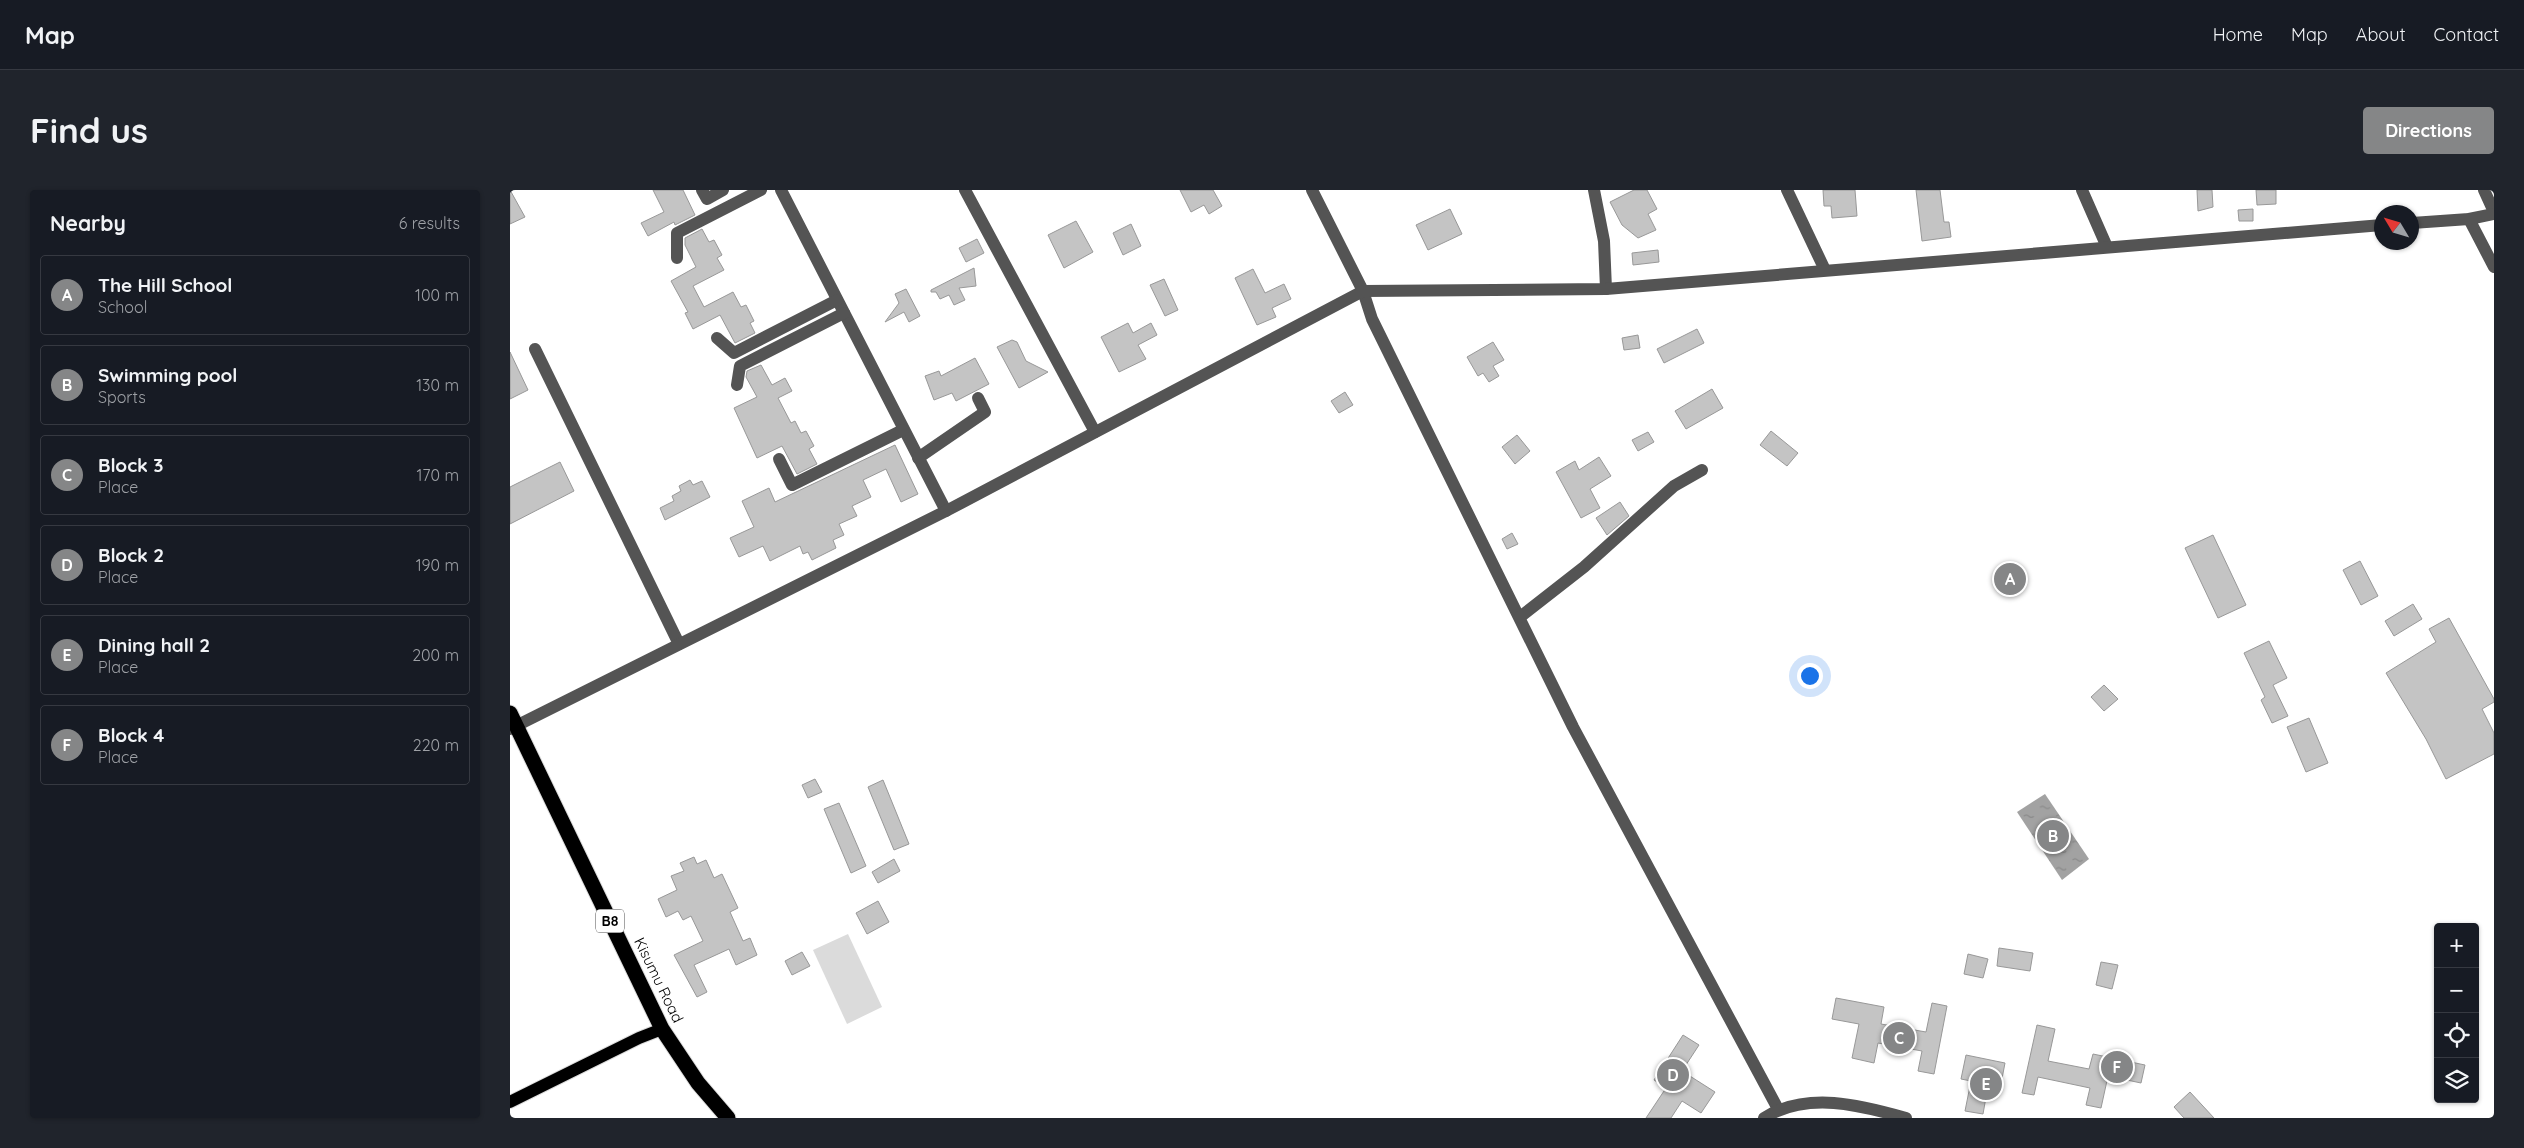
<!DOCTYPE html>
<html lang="en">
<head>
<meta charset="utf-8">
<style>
  :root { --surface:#171b24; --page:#20242c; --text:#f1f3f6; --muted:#9ea1a6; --line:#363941; --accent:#858687 }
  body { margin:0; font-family:Quicksand,sans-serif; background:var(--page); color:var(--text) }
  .controls { position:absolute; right:15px; bottom:15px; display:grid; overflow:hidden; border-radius:5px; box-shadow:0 1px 4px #0004 }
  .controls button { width:45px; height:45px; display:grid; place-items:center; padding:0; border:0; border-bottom:1px solid var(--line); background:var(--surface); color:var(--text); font:25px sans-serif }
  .compass { position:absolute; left:1864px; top:15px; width:45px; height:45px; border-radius:50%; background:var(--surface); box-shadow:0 1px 4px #0004; rotate:308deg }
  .you { position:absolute; left:1299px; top:485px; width:18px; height:18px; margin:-12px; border:4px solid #fff; border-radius:50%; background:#1a73e8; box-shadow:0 0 0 8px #1a73e833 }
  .badge { display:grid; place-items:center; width:32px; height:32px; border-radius:50%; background:var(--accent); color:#fff; font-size:16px; font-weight:700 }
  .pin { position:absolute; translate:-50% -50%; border:2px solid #fff; box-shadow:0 1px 5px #0006 }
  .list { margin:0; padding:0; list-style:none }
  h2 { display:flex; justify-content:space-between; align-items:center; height:65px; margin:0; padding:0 20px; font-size:21px }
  h2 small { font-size:16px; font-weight:400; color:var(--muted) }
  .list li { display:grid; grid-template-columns:32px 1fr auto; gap:15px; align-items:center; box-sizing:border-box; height:80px; margin:0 10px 10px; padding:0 10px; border:1px solid var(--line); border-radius:5px }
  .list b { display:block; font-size:19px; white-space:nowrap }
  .list p { margin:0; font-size:16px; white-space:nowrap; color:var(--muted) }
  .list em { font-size:16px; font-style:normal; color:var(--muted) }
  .icon { flex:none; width:28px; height:28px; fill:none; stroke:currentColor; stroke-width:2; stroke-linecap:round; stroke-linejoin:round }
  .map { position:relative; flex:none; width:1984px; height:928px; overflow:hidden; border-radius:5px }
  header { display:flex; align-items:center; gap:30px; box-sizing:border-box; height:70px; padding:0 25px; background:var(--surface); border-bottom:1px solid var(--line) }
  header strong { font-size:24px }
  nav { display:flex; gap:28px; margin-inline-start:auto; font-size:18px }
  .intro { display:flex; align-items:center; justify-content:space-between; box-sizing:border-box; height:120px; padding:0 30px }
  h1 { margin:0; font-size:35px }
  .button { padding:12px 22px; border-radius:5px; background:var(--accent); color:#fff; font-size:18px; font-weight:700 }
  main { display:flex; gap:30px; padding:0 30px }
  aside { flex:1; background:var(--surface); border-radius:5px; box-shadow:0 1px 4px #0004 }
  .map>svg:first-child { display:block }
</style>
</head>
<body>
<header>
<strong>Map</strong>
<nav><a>Home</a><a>Map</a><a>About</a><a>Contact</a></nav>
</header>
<div class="intro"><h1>Find us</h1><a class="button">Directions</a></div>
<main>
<aside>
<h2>Nearby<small>6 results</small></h2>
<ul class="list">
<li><span class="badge">A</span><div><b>The Hill School</b><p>School</p></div><em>100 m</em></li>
<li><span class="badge">B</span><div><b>Swimming pool</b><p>Sports</p></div><em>130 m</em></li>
<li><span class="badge">C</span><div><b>Block 3</b><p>Place</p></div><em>170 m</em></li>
<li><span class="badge">D</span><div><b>Block 2</b><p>Place</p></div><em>190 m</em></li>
<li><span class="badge">E</span><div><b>Dining hall 2</b><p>Place</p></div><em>200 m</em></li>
<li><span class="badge">F</span><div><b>Block 4</b><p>Place</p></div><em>220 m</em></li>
</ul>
</aside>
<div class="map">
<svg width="1984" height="928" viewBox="0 0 1984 928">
  <defs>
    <pattern id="water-ripples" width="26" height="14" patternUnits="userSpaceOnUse" patternTransform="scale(1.25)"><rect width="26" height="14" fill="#a2a2a2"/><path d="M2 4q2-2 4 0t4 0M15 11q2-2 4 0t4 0" fill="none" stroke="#8a8a8a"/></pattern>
  </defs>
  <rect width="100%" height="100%" fill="#fff"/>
  <path fill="#dbdbdb" d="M338 744 372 817 337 834 303 760Z"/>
  <path fill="url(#water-ripples)" d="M1535 604 1579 669 1552 690 1507 622Z"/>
  <g fill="#c4c4c4" stroke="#989898">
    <path d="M0 0 15 27 0 34Z"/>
    <path d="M143 0H173L185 25 165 35 164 32 138 46 131 33 154 22Z"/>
    <path d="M670 0H703L712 16 699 24 694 15 681 22Z"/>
    <path d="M1124 0H1137L1147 19 1138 24 1146 40 1128 48 1112 35 1100 12Z"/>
    <path d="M1313 0H1345L1347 26 1322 28 1321 16H1314Z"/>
    <path d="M1406 0H1430L1434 32H1439L1441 47 1412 51Z"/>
    <path d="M1687 0H1702L1703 17 1688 21Z"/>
    <path d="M1746 0H1766V14L1747 15Z"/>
    <path d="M940 19 952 44 918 60 906 35Z"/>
    <path d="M1743 19V31H1729L1728 20Z"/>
    <path d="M566 31 583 62 554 78 538 45Z"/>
    <path d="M621 34 631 56 613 65 603 43Z"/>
    <path d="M192 39 199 52 204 50 212 65 207 68 214 80 183 96 194 117 223 102 231 117 236 115 244 131 240 133 245 143 225 153 210 125 183 139 175 123 178 122 161 91 186 77 175 55V48Z"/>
    <path d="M467 49 474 63 456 72 449 58Z"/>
    <path d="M1148 60 1149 72 1123 75 1122 63Z"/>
    <path d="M464 78 466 96 449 98 455 110 444 115 439 105 430 109 426 102H421V100Z"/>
    <path d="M743 79 755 103 774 94 781 109 762 118 766 127 747 135 725 88Z"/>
    <path d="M654 89 668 120 655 126 640 95Z"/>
    <path d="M396 99 410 126 399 132 394 122 375 132 389 113 385 104Z"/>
    <path d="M618 133 623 143 641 133 647 145 628 155 636 169 609 182 591 147Z"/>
    <path d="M1187 139 1194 153 1154 173 1147 159Z"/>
    <path d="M1128 145 1130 158 1114 160 1112 148Z"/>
    <path d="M502 150 507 152 516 171 538 182 509 198 487 157Z"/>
    <path d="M983 152 994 170 983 176 989 186 979 192 973 183 968 186 957 167Z"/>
    <path d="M0 162 18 200 0 209Z"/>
    <path d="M465 168 479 194 446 211 442 203 424 210 415 186 429 181 431 186Z"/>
    <path d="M251 175 262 195 275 188 282 201 268 208 281 233 285 231 291 243 296 241 304 256 299 259 307 274 287 284 272 256 247 268 224 218 247 207 236 187 237 181Z"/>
    <path d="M1202 199 1213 218 1176 239 1165 221Z"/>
    <path d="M835 202 843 215 829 223 821 211Z"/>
    <path d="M1261 241 1288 263 1277 276 1250 255Z"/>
    <path d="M1138 242 1144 252 1128 261 1122 250Z"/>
    <path d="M1007 245 1020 261 1005 274 992 257Z"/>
    <path d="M385 255 408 304 391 312 376 279 353 290 361 307 342 316 347 326 329 334 334 345 323 350 326 358 302 370 298 362 293 364 290 356 260 371 253 356 229 367 220 348 244 337 232 311 259 298 265 312Z"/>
    <path d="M1089 267 1101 286 1080 299 1090 318 1071 328 1046 282 1065 271 1069 280Z"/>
    <path d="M50 272 64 301 0 334V297Z"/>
    <path d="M180 290 183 295 192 291 200 307 155 330 150 318 164 311 162 306 171 301 169 296Z"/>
    <path d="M1110 312 1119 326 1097 345 1086 328Z"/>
    <path d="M1002 343 1008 354 997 359 992 349Z"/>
    <path d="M1703 345 1736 415 1708 428 1675 358Z"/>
    <path d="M1850 371 1868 406 1851 415 1833 380Z"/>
    <path d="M1903 414 1912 429 1884 446 1875 431Z"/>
    <path d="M1939 428 1984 509V512L1972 519 1984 543V564L1936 589 1916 549 1876 483 1926 452 1919 439Z"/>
    <path d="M1759 451 1777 488 1763 495 1778 526 1762 533 1751 510 1755 507 1734 463Z"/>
    <path d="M1594 495 1608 509 1594 521 1581 507Z"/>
    <path d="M1799 528 1818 573 1796 582 1777 537Z"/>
    <path d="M305 589 312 602 298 608 292 595Z"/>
    <path d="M373 590 399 654 384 660 358 597Z"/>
    <path d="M329 613 356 676 341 683 314 619Z"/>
    <path d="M184 667 187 674 196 670 204 688 212 684 228 718 220 722 233 751 240 748 247 765 226 775 219 759 184 775 197 802 187 807 164 765 193 751 181 726 173 730 168 721 156 727 148 709 167 700 161 686 174 681 170 673Z"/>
    <path d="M384 669 390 681 368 693 362 682Z"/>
    <path d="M368 711 379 732 357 744 346 723Z"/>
    <path d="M1489 758 1523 763 1520 781 1487 776Z"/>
    <path d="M292 762 300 776 282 785 275 771Z"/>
    <path d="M1458 764 1478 769 1473 788 1454 784Z"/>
    <path d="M1591 772 1608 775 1602 799 1586 795Z"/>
    <path d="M1326 808 1374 817 1371 834 1416 842 1422 813 1437 816 1424 884 1408 881 1412 861 1368 853 1364 873 1342 868 1349 834 1322 829Z"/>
    <path d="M1527 835 1545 839 1538 871 1579 879 1583 864 1635 875 1631 893 1598 886 1591 918 1576 915 1580 898 1528 887 1524 905 1512 903Z"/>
    <path d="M1173 845 1189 855 1172 881 1205 902 1191 923 1172 911 1161 928H1136L1156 898 1144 890Z"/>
    <path d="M1456 865 1495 873 1490 899 1478 896 1473 924 1455 921 1461 891 1451 889Z"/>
    <path d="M1680 902 1704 928H1674L1664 917Z"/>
  </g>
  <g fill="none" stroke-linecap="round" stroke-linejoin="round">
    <g stroke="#dbdbdb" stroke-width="14">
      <path id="major" d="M0 912 129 848 152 839"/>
    </g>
    <g stroke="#dbdbdb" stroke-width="17">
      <path id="highway" d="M0 523 152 839 188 893 218 928"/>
    </g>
    <g stroke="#545454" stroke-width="12">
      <path d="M192 0 197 9 213 0"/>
      <path d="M271 0 436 321"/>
      <path d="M455 0 585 242"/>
      <path d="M802 0 853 101 862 129 1063 537 1268 919"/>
      <path d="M1084 0 1094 51 1096 99"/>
      <path d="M1277 0 1315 80"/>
      <path d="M1572 0 1597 57"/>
      <path d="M1974 0 1984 22"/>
      <path d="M1959 29 1984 77"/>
      <path d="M1902 33 1959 29 1984 24"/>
      <path d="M167 68V43L251 0"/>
      <path d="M207 148 224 163 327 110"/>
      <path d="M25 159 169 454"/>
      <path d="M227 195 230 176 334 123"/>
      <path d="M408 268 475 222 468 208"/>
      <path d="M269 269 282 295 393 240"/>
      <path d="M1010 427 1074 377 1164 296 1192 280"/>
      <path d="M0 539 436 321 853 101 1096 99 1872 35"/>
      <path d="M1254 928C1297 901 1350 915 1396 928"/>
    </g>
    <use href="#major" stroke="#000" stroke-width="12"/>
    <use href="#highway" stroke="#000" stroke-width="15"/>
  </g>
  <g text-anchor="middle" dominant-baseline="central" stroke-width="4" stroke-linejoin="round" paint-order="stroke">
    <rect fill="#fff" stroke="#4c4c4c" stroke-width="1" x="86" y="719.5" width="28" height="23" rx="4"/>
    <g font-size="14" font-weight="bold" fill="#000">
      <text x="100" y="731">B8</text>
    </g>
    <g font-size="15" fill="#000" stroke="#fff">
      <text transform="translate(149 790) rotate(64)">Kisumu Road</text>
    </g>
  </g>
</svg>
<div class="controls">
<button>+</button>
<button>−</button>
<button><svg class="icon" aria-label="locate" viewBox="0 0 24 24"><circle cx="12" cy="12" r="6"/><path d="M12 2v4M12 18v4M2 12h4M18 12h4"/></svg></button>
<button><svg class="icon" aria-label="layers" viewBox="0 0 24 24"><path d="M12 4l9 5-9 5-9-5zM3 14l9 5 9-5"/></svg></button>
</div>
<svg class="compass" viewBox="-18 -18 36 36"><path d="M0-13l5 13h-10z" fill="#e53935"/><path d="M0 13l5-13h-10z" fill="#9ea1a6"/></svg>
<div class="you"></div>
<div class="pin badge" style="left:1500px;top:389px">A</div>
<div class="pin badge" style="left:1543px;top:646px">B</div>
<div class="pin badge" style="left:1389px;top:848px">C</div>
<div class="pin badge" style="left:1163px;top:885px">D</div>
<div class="pin badge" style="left:1476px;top:894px">E</div>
<div class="pin badge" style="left:1607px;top:877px">F</div>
</div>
</main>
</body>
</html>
